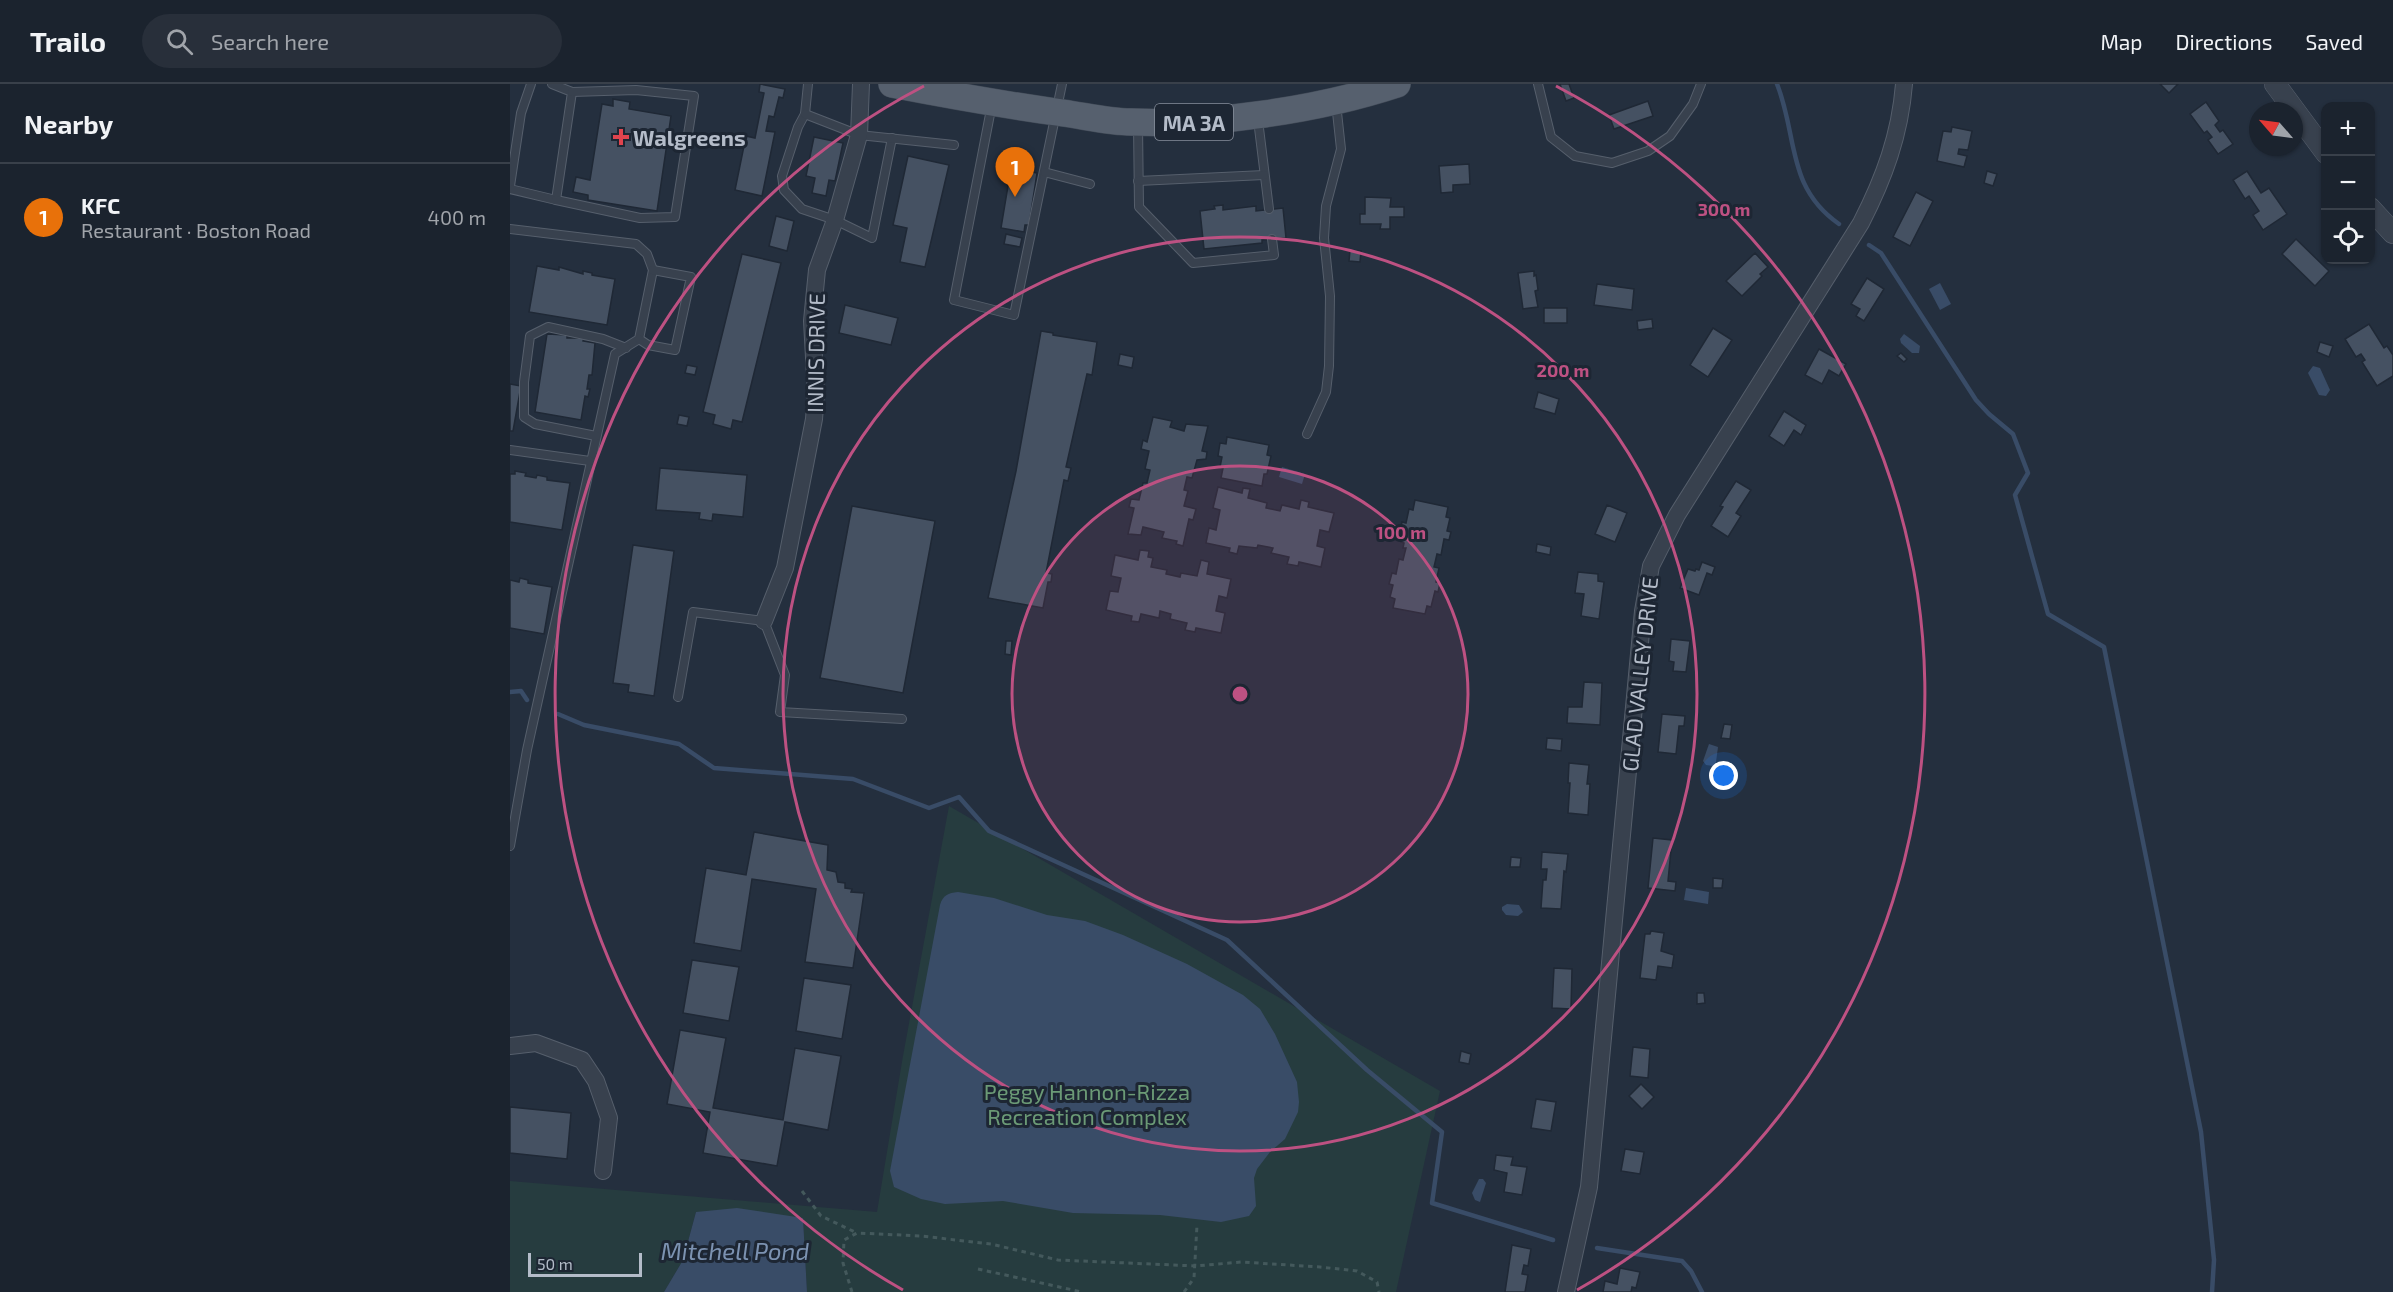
<!DOCTYPE html>
<html lang="en">
<head>
<meta charset="utf-8">
<style>
  :root { --surface:#1b232e; --page:#282f3a; --text:#f1f3f6; --muted:#a0a4aa; --line:#39404a; --accent:#8ab4f8 }
  body { margin:0; font-family:"Exo 2",sans-serif; background:var(--page); color:var(--text) }
  .controls { position:absolute; right:18px; top:18px; display:grid; overflow:hidden; border-radius:12px; box-shadow:0 2px 4px #0004 }
  .controls button { width:54px; height:54px; display:grid; place-items:center; padding:0; border:0; border-bottom:2px solid var(--line); background:var(--surface); color:var(--text); font:30px sans-serif }
  .compass { position:absolute; left:1739px; top:18px; width:54px; height:54px; border-radius:50%; background:var(--surface); box-shadow:0 2px 4px #0004; rotate:298deg }
  .scale { position:absolute; left:18px; bottom:15px; width:114px; box-sizing:border-box; padding-left:6px; border:3px solid #b4bcc9; border-top:0; font-size:16px; line-height:21px; white-space:nowrap; color:#b4bcc9; -webkit-text-stroke:4px #1d2633; paint-order:stroke }
  .you { position:absolute; left:1214px; top:692px; width:21px; height:21px; margin:-15px; border:4px solid #fff; border-radius:50%; background:#1a73e8; box-shadow:0 0 0 9px #1a73e833 }
  .badge { display:grid; place-items:center; width:39px; height:39px; border-radius:50%; background:var(--accent); color:#fff; font-size:20px; font-weight:700 }
  .pin { position:absolute; translate:-50% -50px; filter:drop-shadow(0 2px 3px #0008) }
  .pin::after { content:''; position:absolute; top:32px; width:21px; height:18px; background:inherit; clip-path:polygon(0 0,100% 0,50% 100%) }
  .list { margin:0; padding:0; list-style:none }
  h2 { display:flex; justify-content:space-between; align-items:center; height:78px; margin:0; padding:0 24px; font-size:26px }
  h2 small { font-size:20px; font-weight:400; color:var(--muted) }
  .list li { display:grid; grid-template-columns:39px 1fr auto; gap:18px; align-items:center; box-sizing:border-box; height:108px; padding:0 24px; border-top:2px solid var(--line) }
  .list b { display:block; font-size:22px; white-space:nowrap }
  .list p { margin:0; font-size:20px; white-space:nowrap; color:var(--muted) }
  .list em { font-size:20px; font-style:normal; color:var(--muted) }
  .icon { flex:none; width:33px; height:33px; fill:none; stroke:currentColor; stroke-width:2; stroke-linecap:round; stroke-linejoin:round }
  .map { position:relative; flex:none; width:1883px; height:1208px; overflow:hidden }
  header { display:flex; align-items:center; gap:36px; box-sizing:border-box; height:84px; padding:0 30px; background:var(--surface); border-bottom:2px solid var(--line) }
  header strong { font-size:28px }
  nav { display:flex; gap:33px; margin-inline-start:auto; font-size:21px }
  .search { width:420px; height:54px; background:var(--page); display:flex; align-items:center; gap:15px; box-sizing:border-box; padding:0 21px; border-radius:33px; color:var(--muted); font-size:22px }
  main { display:flex }
  aside { flex:1; background:var(--surface) }
  .map>svg:first-child { display:block }
</style>
</head>
<body>
<header>
<strong>Trailo</strong>
<div class="search"><svg class="icon" aria-label="search" viewBox="0 0 24 24"><circle cx="10" cy="10" r="6"/><path d="M15 15l6 6"/></svg>Search here</div>
<nav><a>Map</a><a>Directions</a><a>Saved</a></nav>
</header>
<main>
<aside>
<h2>Nearby<small></small></h2>
<ul class="list">
<li><span class="badge" style="background:#e8710a">1</span><div><b>KFC</b><p>Restaurant · Boston Road</p></div><em>400 m</em></li>
</ul>
</aside>
<div class="map">
<svg width="1883" height="1208" viewBox="0 0 1883 1208">
  <rect width="100%" height="100%" fill="#242f3e"/>
  <path fill="#263c3f" d="M439 722 930 1007 886 1208H297L293 1134 186 1128 173 1176 154 1208H0V1097L367 1128 393 972Z"/>
  <g fill="#394c67">
    <path d="M1430 199 1441 220 1430 226 1419 205Z"/>
    <path d="M1394 250 1410 262 1409 269H1402L1391 259 1390 255Z"/>
    <path d="M1803 282 1810 284 1820 306 1816 312 1809 311 1798 289Z"/>
    <path d="M772 383 795 390 792 400 769 393Z"/>
    <path d="M1199 660 1208 663 1206 678 1203 682 1196 681 1193 677Z"/>
    <path d="M1176 804 1199 808 1198 820 1174 816Z"/>
    <path d="M448 808 484 814 537 831 575 837 613 851 677 880 733 911 750 925 765 950 787 998 789 1018 788 1028 775 1055 760 1068 747 1085 744 1094 746 1122 739 1132 711 1138 650 1131 563 1129 493 1117 435 1120 411 1115 384 1103 380 1087 430 821C433 811 438 809 448 808Z"/>
    <path d="M997 820 1009 821 1013 828 1008 832 996 831 992 826V823Z"/>
    <path d="M969 1095H973L976 1099 970 1118 965 1116 962 1109Z"/>
    <path d="M227 1124 293 1134 297 1208H154L173 1176 186 1128Z"/>
  </g>
  <g fill="none" stroke-linecap="round" stroke-linejoin="round">
    <g stroke="#394c67" stroke-width="4.5">
      <path d="M1267 0C1288 53 1276 103 1329 140"/>
      <path d="M1359 161 1371 169 1466 316 1479 330 1503 350 1518 389 1505 411 1538 530 1594 563 1691 1048 1704 1176 1702 1208"/>
      <path d="M0 608 11 607 17 616"/>
      <path d="M48 630 74 641 169 660 204 684 343 695 419 724 449 713 479 747 717 856 857 986 932 1048 922 1119 1043 1156"/>
      <path d="M1087 1164 1172 1177 1181 1187 1192 1208"/>
    </g>
  </g>
  <g fill="#455162" stroke="#1f2835" stroke-width="1.5">
    <path d="M250 0 275 5 273 14 269 13 264 33 259 32 256 47 265 48 252 112 225 106 236 52 245 54 254 9 249 8Z"/>
    <path d="M1050 0H1059L1064 14 1056 17Z"/>
    <path d="M1650 0H1668L1659 9Z"/>
    <path d="M103 15 120 18 119 25 161 32 147 127 78 116V111L63 108 66 93 80 96 92 20 103 22Z"/>
    <path d="M1138 17 1143 32 1104 45 1099 31Z"/>
    <path d="M1696 18 1709 37 1705 41 1710 48 1713 46 1723 60 1708 70 1698 56 1702 53 1697 47 1694 49 1680 30Z"/>
    <path d="M1442 43 1462 47 1458 66 1449 65 1448 70 1457 72 1454 83 1427 77 1433 47 1441 48Z"/>
    <path d="M304 53 333 59 325 97 319 96 316 112 302 109 305 94 296 92Z"/>
    <path d="M398 72 439 81 415 183 390 178 397 144 383 141Z"/>
    <path d="M959 80 960 100 943 101V108L931 109 929 82Z"/>
    <path d="M501 84 527 89 519 141H515L514 148 491 144Z"/>
    <path d="M1477 87 1487 90 1483 102 1474 99Z"/>
    <path d="M1737 87 1751 109 1759 104 1777 130 1753 146 1743 131 1749 127 1739 112 1735 115 1723 96Z"/>
    <path d="M1406 108 1423 117 1400 162 1383 153Z"/>
    <path d="M855 113 881 114 880 123H894V133H880V145H870L871 140H850V130H855Z"/>
    <path d="M713 121V126L746 122V127L773 124 776 154 752 156V159L694 165 690 127 705 125 704 122Z"/>
    <path d="M266 132 284 137 277 167 259 162Z"/>
    <path d="M496 150 512 154 510 163 494 160Z"/>
    <path d="M1786 155 1819 187 1805 202 1772 170Z"/>
    <path d="M840 166 851 167 850 178 839 177Z"/>
    <path d="M1245 169 1258 183 1250 190 1252 192 1232 212 1216 197Z"/>
    <path d="M232 170 271 179 232 338 223 336 221 345 203 340 205 331 193 328Z"/>
    <path d="M27 182 49 186V183L73 190V187L82 189V191L105 195 97 241 19 228Z"/>
    <path d="M1024 187V192L1026 191 1028 206 1025 207 1028 223 1013 225 1008 189Z"/>
    <path d="M1357 194 1374 205 1354 237 1346 232 1350 225 1341 220Z"/>
    <path d="M1087 200 1124 205 1122 226 1084 221Z"/>
    <path d="M335 221 388 234 381 261 329 249Z"/>
    <rect x="1034" y="224" width="23" height="15"/>
    <path d="M1142 235 1143 244 1128 246 1127 237Z"/>
    <path d="M1859 240 1874 264 1877 262 1883 271V292L1867 302 1852 278 1855 276 1851 270 1846 273 1835 255Z"/>
    <path d="M1203 244 1222 256 1198 293 1180 281Z"/>
    <path d="M531 247 543 249V251L587 258 582 291 577 290 556 383 561 384 558 397 554 396 536 489 542 490 541 498H538L533 524 478 514 506 387Z"/>
    <path d="M37 250 57 251V254H74L73 257 85 259 82 291H79L77 305H80L78 313 75 312 71 336 25 328Z"/>
    <path d="M1810 258 1823 262 1819 273 1807 268Z"/>
    <path d="M1309 265 1336 280 1329 292 1319 286 1312 300 1295 291Z"/>
    <path d="M1391 269 1397 275 1394 278 1387 272Z"/>
    <path d="M610 270 624 273 622 284 608 281Z"/>
    <path d="M177 281 187 283 185 291 175 289Z"/>
    <path d="M0 300 11 302 3 347H0Z"/>
    <path d="M1028 308 1049 315 1045 330 1024 324Z"/>
    <path d="M1274 327 1296 341 1291 351 1284 346 1274 362 1259 352Z"/>
    <path d="M169 331 179 333 177 342 167 340Z"/>
    <path d="M643 333 662 337 660 343 674 347 676 340 698 342 692 367 697 368 696 375 687 376 682 394 677 393 674 406 678 407 674 422 686 425 683 436 679 435 673 462 666 460 667 457 652 454 654 448 633 443 631 451 618 450 624 424 619 423 621 415 629 416 633 399H637L640 386 635 385 639 367 631 365 633 356 637 358Z"/>
    <path d="M717 353 759 361 757 371 761 372 757 390H754L752 402 711 394 713 384 710 383 712 373 708 372 710 359 716 360Z"/>
    <path d="M150 384 237 391 233 433 203 430 202 437 189 435 190 429 146 426Z"/>
    <path d="M5 387 16 389 15 392 26 394 27 391 37 393V396L60 399 52 446 0 438V390H5Z"/>
    <path d="M1226 397 1241 406 1226 429 1231 432 1218 453 1201 442 1213 423 1210 422Z"/>
    <path d="M708 403 732 409 733 404 740 405 738 414 757 419 756 424 770 427 772 421 789 425 791 416 799 418 798 423 824 429 819 448 810 446 807 462 815 464 811 483 789 478 788 482 777 480 779 473 761 469 763 464 748 461 747 464 729 462 727 470 719 468 720 464 696 459 699 444 706 446 710 426 703 424Z"/>
    <path d="M905 416 938 423 936 433 940 434 937 447 941 448 939 456 934 455 931 471 927 470 924 483 929 484 926 498 930 499 928 508 925 507 921 523 917 522 915 530 883 524 885 515 880 513 883 501 879 500 882 489 886 490 889 475 893 476 896 464H893L894 459 891 458 893 449 890 448 892 438 896 439 899 425 903 426Z"/>
    <path d="M1097 421 1117 429 1105 458 1085 450Z"/>
    <path d="M342 422 425 437 393 609 310 594Z"/>
    <path d="M1027 460 1041 463 1040 471 1026 468Z"/>
    <path d="M123 461 164 467 144 612 118 608 119 601 103 599Z"/>
    <path d="M630 466 639 467 638 473 643 474 641 483 657 486 656 490 670 493 671 489 687 492 691 476 699 478 697 490 721 495 717 514 709 512 706 527 715 529 711 549 686 544 685 548 675 546 677 539 660 535 661 530 650 527 649 534 631 530 629 538 621 537 622 532 596 526 600 507 608 508 611 494 601 492 605 471 628 476Z"/>
    <path d="M1192 478 1205 483 1202 491 1197 489 1189 511 1170 504 1178 485 1185 487 1186 485 1189 486Z"/>
    <path d="M1068 488 1088 490V497L1094 498 1089 535 1071 532 1074 510 1065 509Z"/>
    <path d="M10 494 18 496V499L42 503 34 550 0 544V496L9 498Z"/>
    <path d="M1161 555 1180 557 1176 588 1163 587 1164 578 1159 577Z"/>
    <path d="M496 557H502L501 571 495 570Z"/>
    <path d="M1074 598 1092 599 1090 641 1057 639 1058 623H1072Z"/>
    <path d="M1152 630 1175 632 1174 642H1169L1166 670 1148 668Z"/>
    <path d="M1214 640 1222 641 1220 655 1211 654Z"/>
    <path d="M1037 654 1052 655 1051 667 1036 665Z"/>
    <path d="M1059 679 1079 681 1077 700H1080L1078 731 1058 729 1060 699H1058Z"/>
    <path d="M244 748 318 761 317 786 326 788 328 798 335 799V804L342 805 341 808 354 809 343 884 295 878 306 805 242 795 231 867 184 859 196 784 236 791Z"/>
    <path d="M1143 754 1162 756 1158 797 1166 798 1165 807 1138 804Z"/>
    <path d="M1032 768 1058 770 1056 788 1054 787 1051 825 1031 824 1033 796H1036L1037 785H1031Z"/>
    <path d="M1001 773 1011 774 1010 783H1000Z"/>
    <path d="M1203 794 1213 795 1212 804H1203Z"/>
    <path d="M1141 847 1154 849 1151 867 1164 871 1162 884 1148 882 1146 896 1130 894 1135 850H1140Z"/>
    <path d="M182 876 229 883 219 937 173 929Z"/>
    <path d="M1044 884 1062 885 1061 925 1042 924Z"/>
    <path d="M294 894 341 901 332 955 286 947Z"/>
    <path d="M1187 909H1194L1195 919 1187 920Z"/>
    <path d="M170 946 216 954 203 1024 273 1036 285 964 331 972 318 1046 275 1038 267 1082 193 1069 200 1028 157 1020Z"/>
    <path d="M1123 963 1140 965 1138 994 1120 992Z"/>
    <path d="M951 967 961 970 959 980 949 978Z"/>
    <path d="M1131 1000 1144 1013 1132 1025 1119 1012Z"/>
    <path d="M1026 1015 1046 1018 1041 1047 1021 1044Z"/>
    <path d="M0 1023 61 1029 57 1075 0 1069Z"/>
    <path d="M1115 1065 1134 1068 1130 1090 1111 1087Z"/>
    <path d="M986 1071 1003 1073 1001 1081 1017 1083 1012 1111 994 1108 997 1089 984 1086Z"/>
    <path d="M1002 1161 1021 1165 1018 1182 1014 1181 1012 1190 1018 1191 1015 1208H995Z"/>
    <path d="M1110 1184 1130 1188 1126 1204 1122 1203 1121 1208H1093L1095 1197 1107 1200Z"/>
  </g>
  <g fill="none" stroke-linecap="round" stroke-linejoin="round">
    <g stroke="#565f6c" stroke-width="10">
      <g id="service">
        <path d="M298 0 295 30 288 43 272 92 274 106 292 125 325 136 362 154 382 54"/>
        <path d="M1028 0 1041 53 1065 72 1102 79 1138 67 1160 52 1183 20 1191 0"/>
        <path d="M482 20 444 216 504 231 552 0"/>
        <path d="M295 30 349 51 444 61"/>
        <path d="M748 36 759 125"/>
        <path d="M628 41 629 123 683 179 764 171 762 155"/>
        <path d="M534 88 580 100"/>
        <path d="M628 97 754 91"/>
        <path d="M0 102 11 29 21 0"/>
        <path d="M0 105 46 116 62 8 42 0"/>
        <path d="M46 116 130 134 165 133 184 12 126 6 62 8"/>
        <path d="M0 145 126 160 137 170 143 186 129 255 105 270 17 666 0 762"/>
        <path d="M129 255 138 261 165 266 181 193 143 186"/>
        <path d="M797 350 816 308 819 282 820 212 814 154 816 122 831 65 826 19"/>
        <path d="M86 352 25 340 14 333V298L20 252 38 243 93 255 116 264"/>
        <path d="M0 366 80 377"/>
        <path d="M168 613 183 528 254 537 275 591 270 628 392 635"/>
      </g>
    </g>
    <g stroke="#565f6c" stroke-width="18">
      <g id="minor">
        <path d="M254 537 275 484 304 335 306 310 302 237 307 186 325 136 349 51 351 0"/>
        <path d="M0 962 26 959 72 976 86 997 99 1034 93 1087"/>
        <path d="M1056 1208 1079 1103 1133 527 1141 482 1167 431 1351 139C1374 94 1390 51 1394 0"/>
      </g>
    </g>
    <g stroke="#565f6c" stroke-width="22">
      <g id="tertiary">
        <path d="M1765 0 1816 69"/>
        <path d="M1860 124 1883 149"/>
      </g>
    </g>
    <g stroke="#414a57" stroke-width="28">
      <path id="primary" d="M382 0C439 11 495 21 553 29 575 32 599 38 621 38 704 41 808 26 887 0"/>
    </g>
    <g stroke="#44595c" stroke-width="3" stroke-dasharray="4.5 4.5" stroke-linecap="butt">
      <path d="M292 1107 311 1132 347 1149"/>
      <path d="M468 1185 572 1208"/>
      <path d="M342 1208 333 1179 334 1156 347 1149 411 1152 481 1160 548 1176 686 1182 731 1178 810 1183 847 1187 867 1198 869 1208"/>
      <path d="M674 1208 684 1194 687 1141"/>
    </g>
    <use href="#service" stroke="#38414e" stroke-width="8"/>
    <use href="#minor" stroke="#38414e" stroke-width="16"/>
    <use href="#tertiary" stroke="#38414e" stroke-width="21"/>
    <use href="#primary" stroke="#56606e" stroke-width="27"/>
  </g>
  <circle cx="730" cy="610" r="228" fill="#bd5182" fill-opacity=".12"/>
  <g fill="none" stroke="#bd5182" stroke-width="3">
    <circle cx="730" cy="610" r="228"/>
    <circle cx="730" cy="610" r="457"/>
    <path d="M393 1206A685 685 0 0 1 414 2M1046 2A685 685 0 0 1 1067 1206"/>
  </g>
  <path fill="#e0444e" stroke="#1d2633" stroke-width="2" d="M108 44h6v6h6v6h-6v6h-6v-6h-6v-6h6z"/>
  <g text-anchor="middle" dominant-baseline="central" stroke-width="6" stroke-linejoin="round" paint-order="stroke">
    <rect fill="#1d2633" stroke="#878f9c" stroke-width="1.5" x="645" y="20" width="78" height="36" rx="4.5"/>
    <g font-size="21" font-weight="bold" fill="#b4bcc9">
      <text x="684" y="38">MA 3A</text>
    </g>
    <g font-size="22" font-weight="bold" fill="#b4bcc9" stroke="#1d2633" text-anchor="start">
      <text x="123" y="53">Walgreens</text>
    </g>
    <g font-size="22" fill="#b4bcc9" stroke="#1d2633">
      <text transform="translate(305 269) rotate(-89)">INNIS DRIVE</text>
      <text transform="translate(1129 590) rotate(-84)">GLAD VALLEY DRIVE</text>
    </g>
    <g font-size="22" fill="#6b9a76" stroke="#1d2633">
      <text x="577" y="1007">Peggy Hannon-Rizza<tspan x="577" dy="25">Recreation Complex</tspan></text>
    </g>
    <g font-size="24" font-style="italic" fill="#7c92b1" stroke="#1d2633">
      <text x="225" y="1166">Mitchell Pond</text>
    </g>
  </g>
  <circle cx="730" cy="610" r="9" fill="#bd5182" stroke="#1d2633" stroke-width="3"/>
  <g font-size="18" text-anchor="middle" font-weight="bold" fill="#bd5182" stroke="#1d2633" stroke-width="6" stroke-linejoin="round" paint-order="stroke">
    <text x="1214" y="132">300 m</text>
    <text x="1053" y="293">200 m</text>
    <text x="891" y="455">100 m</text>
  </g>
</svg>
<div class="controls">
<button>+</button>
<button>−</button>
<button><svg class="icon" aria-label="locate" viewBox="0 0 24 24"><circle cx="12" cy="12" r="6"/><path d="M12 2v4M12 18v4M2 12h4M18 12h4"/></svg></button>
</div>
<svg class="compass" viewBox="-18 -18 36 36"><path d="M0-13l5 13h-10z" fill="#e53935"/><path d="M0 13l5-13h-10z" fill="#a0a4aa"/></svg>
<div class="scale">50 m</div>
<div class="you"></div>
<div class="pin badge" style="left:505px;top:113px;background:#e8710a">1</div>
</div>
</main>
</body>
</html>
